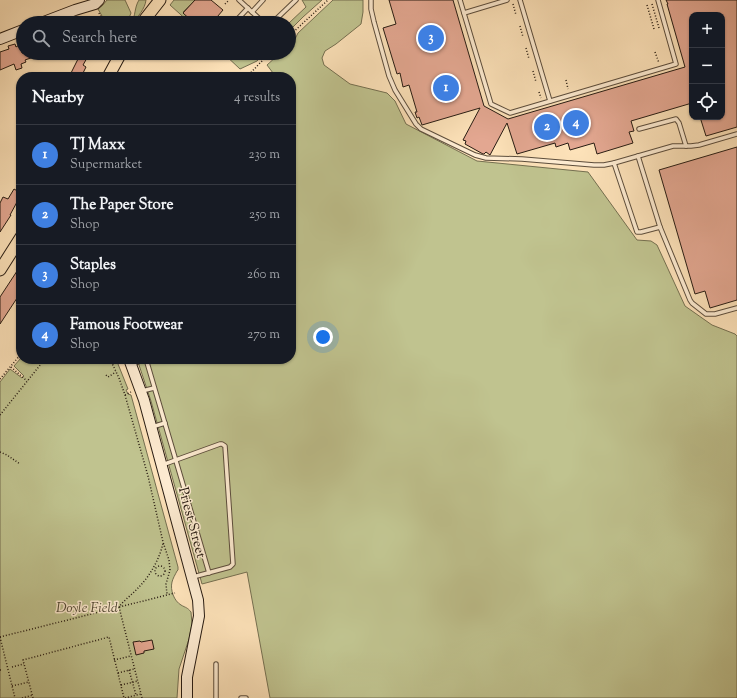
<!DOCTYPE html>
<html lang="en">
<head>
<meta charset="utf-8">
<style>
  :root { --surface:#171b24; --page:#20242c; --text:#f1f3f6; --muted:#9ea1a6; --line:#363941; --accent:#7c3aed }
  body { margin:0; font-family:"Sorts Mill Goudy",serif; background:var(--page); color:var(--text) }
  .controls { position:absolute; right:12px; top:12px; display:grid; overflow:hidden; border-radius:8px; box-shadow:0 1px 3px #0004 }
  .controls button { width:36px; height:36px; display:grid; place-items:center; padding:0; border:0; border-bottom:1px solid var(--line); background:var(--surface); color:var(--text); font:20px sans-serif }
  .you { position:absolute; left:323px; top:337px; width:14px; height:14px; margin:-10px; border:3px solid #fff; border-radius:50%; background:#1a73e8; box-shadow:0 0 0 6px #1a73e833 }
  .badge { display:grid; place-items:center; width:26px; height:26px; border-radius:50%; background:var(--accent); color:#fff; font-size:13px; font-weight:700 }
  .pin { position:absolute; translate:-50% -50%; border:2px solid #fff; box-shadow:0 1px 4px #0006 }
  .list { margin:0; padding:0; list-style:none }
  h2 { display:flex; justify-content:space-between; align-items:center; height:52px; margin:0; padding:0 16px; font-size:17px }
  h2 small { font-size:13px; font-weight:400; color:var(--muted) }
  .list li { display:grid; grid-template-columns:26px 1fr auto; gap:12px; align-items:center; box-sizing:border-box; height:60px; padding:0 16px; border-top:1px solid var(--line) }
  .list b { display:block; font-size:15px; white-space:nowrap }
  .list p { margin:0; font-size:13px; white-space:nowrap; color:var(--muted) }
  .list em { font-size:13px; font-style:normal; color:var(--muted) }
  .icon { flex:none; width:22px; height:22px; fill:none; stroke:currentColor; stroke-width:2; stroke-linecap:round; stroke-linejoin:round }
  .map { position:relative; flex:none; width:737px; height:698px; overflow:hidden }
  .search { position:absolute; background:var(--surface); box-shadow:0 1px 3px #0004; left:16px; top:16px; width:280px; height:44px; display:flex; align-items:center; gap:10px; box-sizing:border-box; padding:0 14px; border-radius:22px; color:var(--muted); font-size:15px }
  .panel { position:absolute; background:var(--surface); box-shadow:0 1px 3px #0004; left:16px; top:72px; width:280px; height:292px; border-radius:16px }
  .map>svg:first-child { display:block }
</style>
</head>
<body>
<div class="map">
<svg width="737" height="698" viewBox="0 0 737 698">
  <rect width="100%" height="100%" fill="#fde2b9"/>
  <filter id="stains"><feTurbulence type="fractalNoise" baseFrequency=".005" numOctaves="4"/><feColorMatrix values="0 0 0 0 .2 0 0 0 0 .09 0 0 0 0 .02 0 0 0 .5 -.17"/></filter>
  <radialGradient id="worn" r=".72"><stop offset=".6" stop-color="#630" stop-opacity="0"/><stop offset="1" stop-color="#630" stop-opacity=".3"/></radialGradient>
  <g fill="#c0c38f" stroke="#746f50">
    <path d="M107 0H125L131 13 127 23H106L98 9 102 6Z"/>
    <path d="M139 0H146C145 9 138 16 133 23H131C136 16 134 8 139 0Z"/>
    <path d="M174 0H195L183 12 194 23H190L170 5Z"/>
    <path d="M302 0H322L303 17 289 31V23L306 7Z"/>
    <path d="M333 0H363V12L361 24 336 44 325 51 322 58 324 65 350 84 387 93 395 101 406 124 477 161 588 172 637 240 651 241 657 245 685 306 712 325 735 334 737 336V698H270L247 572 202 584 151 401 137 359H291V77H276L267 65C275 58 279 53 289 53V47L293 43 298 33Z"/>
    <path d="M223 53H232L231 54 237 60 243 53H265L257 61 240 69Z"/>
    <path d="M21 358V359H116L128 389 126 390 128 394 131 395 136 413 178 567V570L177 571C175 575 173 578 172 582 170 590 174 601 181 605 186 608 187 607 191 612L192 624 189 639 179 669 177 698H0V382L10 369 22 378 24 376 14 366Z"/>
  </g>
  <g fill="#e3a791" stroke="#271b12">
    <path d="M195 0H211L223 10 212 23H194L183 13Z"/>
    <path d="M389 0H453L484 106 508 119 685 67 667 4H668L666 0H737V127L706 136 700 117H722V15H692V103L631 121 634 131 629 132 633 143 597 154 594 143 570 150 568 143 556 147 555 143 517 154 507 123 490 155 486 152 484 154H483L465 144 466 141 463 140 480 108 422 125 419 117 417 118 415 112H417L409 85 403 87 400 73 397 74 383 28 396 24Z"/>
    <path d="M15 44 16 47 19 45 22 53 42 54 25 60 26 62 21 64 22 68 16 70 14 64 0 70V52L9 49 8 46Z"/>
    <path d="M80 55 87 58 83 65 86 67 81 77H69Z"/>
    <path d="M737 147V300L710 308 705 291 695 294 659 170Z"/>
    <path d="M14 189 21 193V199L19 204 17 202 10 215H11L0 232V203L3 197 8 199Z"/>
    <path d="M21 265V292L0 324V297Z"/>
    <path d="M152 640 154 649 144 651V653L136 655 133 642 140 641 141 642Z"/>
  </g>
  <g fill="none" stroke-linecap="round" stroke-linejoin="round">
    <g stroke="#5c4d3c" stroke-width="5.5">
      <g id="lane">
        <path d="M239 0 264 23"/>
        <path d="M371 0V9L374 22 389 76 395 90 416 124 421 129 475 155 486 158 522 159 594 165H604L614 163 673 146H691L699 145 737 134"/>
        <path d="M460 0 491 104 510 113 676 64 658 0"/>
        <path d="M520 0 550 101"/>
        <path d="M252 12 263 0"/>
        <path d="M464 13 507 0"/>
        <path d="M234 23 248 8"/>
        <path d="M272 23 296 0"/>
        <path d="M236 55 238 53"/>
        <path d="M639 129 676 119 679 123 686 146"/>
        <path d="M638 156 660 227 690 300 692 303 706 314H715L737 308"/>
        <path d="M614 163 637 232H641L660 227"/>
        <path d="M146 359 209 573"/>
        <path d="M133 364 145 359"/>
        <path d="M142 391 154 388"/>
        <path d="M152 427 165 423"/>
        <path d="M162 465 220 444H222L225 446 233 564 230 567 193 577"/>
        <path d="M216 664V698"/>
        <path d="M241 698H246"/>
      </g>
    </g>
    <g stroke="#271b12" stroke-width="12">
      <g id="secondary">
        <path d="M41 23 75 10 95 4 99 0"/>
        <path d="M0 39 23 30"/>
        <path d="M129 359 144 400 198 600 199 616 187 677V698"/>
      </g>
    </g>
    <g stroke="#271b12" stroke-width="13">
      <g id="primary">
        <path d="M142 23 160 0"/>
        <path d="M108 77 121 53"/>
        <path d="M0 270 21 237"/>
      </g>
    </g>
    <g stroke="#271b12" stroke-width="1.5" stroke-dasharray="1 2" stroke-linecap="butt">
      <path d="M225 4 229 0"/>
      <path d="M513 4 516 15"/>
      <path d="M652 4 659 28"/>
      <path d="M647 5 654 29"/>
      <path d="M99 13 104 23"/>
      <path d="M520 26 523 37"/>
      <path d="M289 36 328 0"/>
      <path d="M526 48 529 59"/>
      <path d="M655 52 659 63"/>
      <path d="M533 71 536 82"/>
      <path d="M247 77 258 65 270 53"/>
      <path d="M566 80 568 89"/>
      <path d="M539 92 541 98"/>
      <path d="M110 359 119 378 125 395 148 476 163 542 169 560 170 570 166 584 167 594"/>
      <path d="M160 359V361L161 360"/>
      <path d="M11 367 27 381"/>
      <path d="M106 375 108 377 116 372"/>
      <path d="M0 379 21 354"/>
      <path d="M125 395 131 392"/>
      <path d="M0 415 45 359"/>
      <path d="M0 452 7 455 20 464"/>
      <circle cx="160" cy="571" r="5"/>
      <path d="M0 637 175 593"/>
      <path d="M0 637 15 698"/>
      <path d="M114 660 131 656"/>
      <path d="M12 667 24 664"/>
      <path d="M0 670H1"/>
      <path d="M129 670 136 695"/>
      <path d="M118 673 134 669"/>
      <path d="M121 685 138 681"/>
      <path d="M12 686 29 682"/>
      <path d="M22 698 33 695"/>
      <path d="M33 698 23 660 109 637 124 698"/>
      <path d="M125 698 141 694"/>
      <path d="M142 698 119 607C125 599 133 594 139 587 150 576 160 558 163 543"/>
    </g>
    <use href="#lane" stroke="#feecd2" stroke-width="3.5"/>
    <use href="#secondary" stroke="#feecd2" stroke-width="10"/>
    <use href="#primary" stroke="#fde2b9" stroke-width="11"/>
  </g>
  <g text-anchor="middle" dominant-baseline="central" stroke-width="3" stroke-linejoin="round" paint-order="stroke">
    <g font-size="14" fill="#271b12" stroke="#feecd2">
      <text transform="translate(191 523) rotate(75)">Priest Street</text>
    </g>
    <g font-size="14" font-style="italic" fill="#554d38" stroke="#feecd2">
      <text x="87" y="609">Doyle Field</text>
    </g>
  </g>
  <rect width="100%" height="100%" filter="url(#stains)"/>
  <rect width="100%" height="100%" fill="url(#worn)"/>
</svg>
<div class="controls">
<button>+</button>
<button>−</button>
<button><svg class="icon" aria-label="locate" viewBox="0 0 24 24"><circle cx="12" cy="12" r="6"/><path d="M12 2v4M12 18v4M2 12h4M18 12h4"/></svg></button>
</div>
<div class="you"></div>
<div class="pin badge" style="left:446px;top:88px;background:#3f7fe0">1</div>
<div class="pin badge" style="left:547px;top:127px;background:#3f7fe0">2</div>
<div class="pin badge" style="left:431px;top:38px;background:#3f7fe0">3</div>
<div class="pin badge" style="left:576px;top:123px;background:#3f7fe0">4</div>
<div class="search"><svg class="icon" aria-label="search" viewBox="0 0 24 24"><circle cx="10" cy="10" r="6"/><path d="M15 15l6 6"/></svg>Search here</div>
<section class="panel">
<h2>Nearby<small>4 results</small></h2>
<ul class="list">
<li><span class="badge" style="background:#3f7fe0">1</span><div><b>TJ Maxx</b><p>Supermarket</p></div><em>230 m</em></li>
<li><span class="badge" style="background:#3f7fe0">2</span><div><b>The Paper Store</b><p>Shop</p></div><em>250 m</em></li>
<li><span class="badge" style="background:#3f7fe0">3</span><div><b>Staples</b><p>Shop</p></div><em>260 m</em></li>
<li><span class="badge" style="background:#3f7fe0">4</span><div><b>Famous Footwear</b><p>Shop</p></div><em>270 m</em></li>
</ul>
</section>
</div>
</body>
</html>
